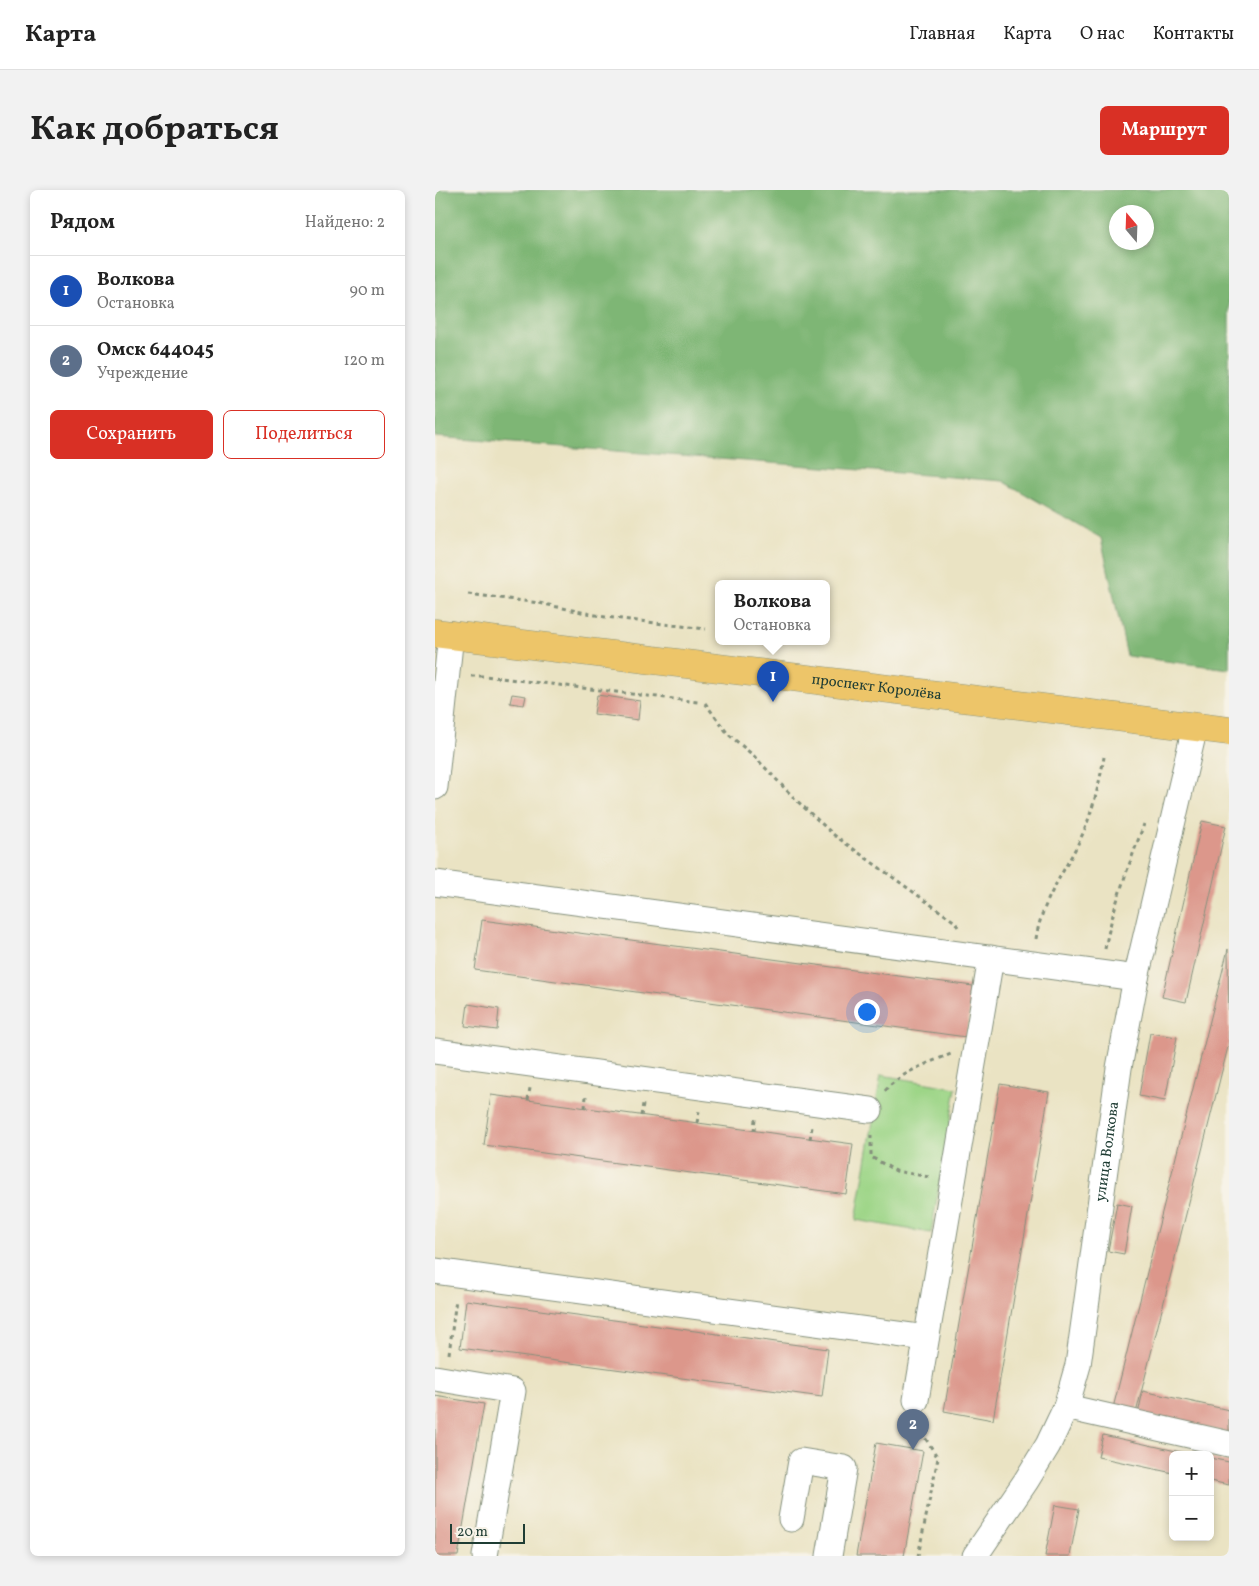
<!DOCTYPE html>
<html lang="ru">
<head>
<meta charset="utf-8">
<style>
  :root { --surface:#fff; --page:#f2f2f2; --text:#222; --muted:#767676; --line:#e0e0e0; --accent:#d93025 }
  body { margin:0; font-family:Vollkorn,serif; background:var(--page); color:var(--text) }
  .controls { position:absolute; right:15px; bottom:15px; display:grid; overflow:hidden; border-radius:8px; box-shadow:0 2px 8px #0003 }
  .controls button { width:45px; height:45px; display:grid; place-items:center; padding:0; border:0; border-bottom:1px solid var(--line); background:var(--surface); color:var(--text); font:25px sans-serif }
  .compass { position:absolute; left:674px; top:15px; width:45px; height:45px; border-radius:50%; background:var(--surface); box-shadow:0 2px 8px #0003; rotate:341deg }
  .scale { position:absolute; left:15px; bottom:12px; width:75px; box-sizing:border-box; padding-left:5px; border:2px solid #1f3d34; border-top:0; font-size:14px; line-height:18px; white-space:nowrap; color:#1f3d34; -webkit-text-stroke:4px #f7f3e8; paint-order:stroke }
  .you { position:absolute; left:431px; top:821px; width:18px; height:18px; margin:-12px; border:4px solid #fff; border-radius:50%; background:#1a73e8; box-shadow:0 0 0 8px #1a73e833 }
  .badge { display:grid; place-items:center; width:32px; height:32px; border-radius:50%; background:var(--accent); color:#fff; font-size:16px; font-weight:700 }
  .pin { position:absolute; translate:-50% -41px; filter:drop-shadow(0 1px 2px #0008) }
  .pin::after { content:''; position:absolute; top:26px; width:18px; height:15px; background:inherit; clip-path:polygon(0 0,100% 0,50% 100%) }
  .popup { position:absolute; left:280px; top:390px; width:115px; height:65px; box-sizing:border-box; display:grid; place-content:center; border-radius:8px; background:var(--surface); filter:drop-shadow(0 1px 4px #0005); font-size:16px; white-space:nowrap; color:var(--muted) }
  .popup b { font-size:19px; color:var(--text) }
  .popup::after { content:''; position:absolute; left:50%; top:100%; margin-left:-10px; border:10px solid transparent; border-top-color:var(--surface) }
  .list { margin:0; padding:0; list-style:none }
  h2 { display:flex; justify-content:space-between; align-items:center; height:65px; margin:0; padding:0 20px; font-size:21px }
  h2 small { font-size:16px; font-weight:400; color:var(--muted) }
  .list li { display:grid; grid-template-columns:32px 1fr auto; gap:15px; align-items:center; box-sizing:border-box; height:70px; padding:0 20px; border-top:1px solid var(--line) }
  .list b { display:block; font-size:19px; white-space:nowrap }
  .list p { margin:0; font-size:16px; white-space:nowrap; color:var(--muted) }
  .list em { font-size:16px; font-style:normal; color:var(--muted) }
  .actions { display:flex; gap:10px; padding:15px 20px }
  .actions a { flex:1; padding:11px 0; border:1px solid var(--accent); border-radius:8px; text-align:center; font-size:18px; color:var(--accent) }
  .actions .main { background:var(--accent); color:#fff }
  .map { position:relative; flex:none; width:794px; height:1366px; overflow:hidden; border-radius:8px }
  header { display:flex; align-items:center; gap:30px; box-sizing:border-box; height:70px; padding:0 25px; background:var(--surface); border-bottom:1px solid var(--line) }
  header strong { font-size:24px }
  nav { display:flex; gap:28px; margin-inline-start:auto; font-size:18px }
  .intro { display:flex; align-items:center; justify-content:space-between; box-sizing:border-box; height:120px; padding:0 30px }
  h1 { margin:0; font-size:35px }
  .button { padding:12px 22px; border-radius:8px; background:var(--accent); color:#fff; font-size:18px; font-weight:700 }
  main { display:flex; gap:30px; padding:0 30px }
  aside { flex:1; background:var(--surface); border-radius:8px; box-shadow:0 2px 8px #0003 }
  .map>svg:first-child { display:block }
</style>
</head>
<body>
<header>
<strong>Карта</strong>
<nav><a>Главная</a><a>Карта</a><a>О нас</a><a>Контакты</a></nav>
</header>
<div class="intro"><h1>Как добраться</h1><a class="button">Маршрут</a></div>
<main>
<aside>
<h2>Рядом<small>Найдено: 2</small></h2>
<ul class="list">
<li><span class="badge" style="background:#1a4fb4">1</span><div><b>Волкова</b><p>Остановка</p></div><em>90 m</em></li>
<li><span class="badge" style="background:#5c6f8a">2</span><div><b>Омск 644045</b><p>Учреждение</p></div><em>120 m</em></li>
</ul>
<div class="actions"><a class="main">Сохранить</a><a>Поделиться</a></div>
</aside>
<div class="map">
<svg width="794" height="1366" viewBox="0 0 794 1366">
  <rect width="100%" height="100%" fill="#f7f3e8"/>
  <filter id="ink" filterUnits="userSpaceOnUse"><feTurbulence type="fractalNoise" baseFrequency=".02" numOctaves="2"/><feDisplacementMap in="SourceGraphic" scale="10" xChannelSelector="R" yChannelSelector="G"/><feConvolveMatrix kernelMatrix="1 2 1 2 8 2 1 2 1" color-interpolation-filters="sRGB"/></filter>
  <filter id="wash" filterUnits="userSpaceOnUse"><feTurbulence type="fractalNoise" baseFrequency=".0096" numOctaves="4" result="noise"/><feDisplacementMap in="SourceGraphic" scale="20" xChannelSelector="R" yChannelSelector="G"/><feGaussianBlur stdDeviation="1.12" result="paint"/><feColorMatrix in="noise" values="0 0 0 0 0 0 0 0 0 0 0 0 0 0 0 0 0 1.4 0 .05"/><feComposite in="paint" operator="in"/></filter>
  <g filter="url(#wash)">
    <rect width="100%" height="100%" fill="#eae3c3"/>
    <path fill="#9dd587" stroke="#5e895e" d="M446 885 521 898 496 1043 421 1030Z"/>
    <path fill="#7eb674" stroke="#4e7a54" fill-rule="evenodd" d="M0 0H794V479L692 466 666 348 568 291 0 247ZM682 22H712V52H682Z"/>
    <g id="blocks">
      <g fill="#dc978b">
        <path d="M77 504 91 506 89 515 75 513Z"/>
        <path d="M162 505 205 511 203 530 159 524Z"/>
        <path d="M767 631 791 636 751 812 727 807Z"/>
        <path d="M47 730 538 796 531 847 40 780Z"/>
        <path d="M793 759 794 853 701 1223 678 1218Z"/>
        <path d="M33 814 64 819 62 840 30 836Z"/>
        <path d="M715 843 742 847 730 911 704 906Z"/>
        <path d="M565 894 614 902 558 1230 509 1221Z"/>
        <path d="M56 905 418 954 411 1004 49 955Z"/>
        <path d="M682 1013 697 1016 689 1064 673 1061Z"/>
        <path d="M31 1110 393 1159 387 1207 25 1158Z"/>
        <path d="M708 1201 794 1220V1243L703 1224Z"/>
        <path d="M0 1206 49 1214 23 1366H0Z"/>
        <path d="M668 1245 755 1264 754 1265H738V1283L663 1267Z"/>
        <path d="M441 1253 488 1261 469 1366H421Z"/>
        <path d="M775 1268 794 1272V1295L775 1291Z"/>
        <path d="M620 1315 644 1319 635 1366H610Z"/>
      </g>
    </g>
  </g>
  <g filter="url(#ink)">
    <use href="#blocks" fill-opacity="0" stroke="#84907c" stroke-width="1"/>
    <g fill="none" stroke-linecap="round" stroke-linejoin="round">
      <g stroke="#84907c" stroke-width="27">
        <g id="minor">
          <path d="M0 597 16 444"/>
          <path d="M0 693 701 788"/>
          <path d="M0 861 435 920"/>
          <path d="M0 1081 491 1148"/>
          <path d="M0 1188 78 1201 50 1366"/>
          <path d="M481 1210 556 768"/>
          <path d="M631 1217 794 1254"/>
          <path d="M356 1329 366 1271 409 1278 394 1366"/>
          <path id="s1" d="M540 1366 591 1291 613 1255 631 1217 643 1175 684 878 701 788 760 537"/>
        </g>
      </g>
      <g stroke="#84907c" stroke-width="29">
        <g id="major">
          <path id="s2" d="M0 443 794 541"/>
        </g>
      </g>
      <g stroke="#84907c" stroke-width="3" stroke-dasharray="4 4" stroke-linecap="butt">
        <path d="M33 404 104 413 170 427 271 439"/>
        <path d="M36 486H49L263 512"/>
        <path d="M270 513 293 544 319 566 360 609 399 645 520 732 524 739"/>
        <path d="M601 749C607 708 633 678 649 641 658 619 665 591 669 567"/>
        <path d="M670 759C678 716 694 675 709 634"/>
        <path d="M450 901C466 882 493 873 516 864"/>
        <path d="M93 910 95 898"/>
        <path d="M150 918 151 906"/>
        <path d="M206 926 208 914"/>
        <path d="M262 933 264 921"/>
        <path d="M319 941 320 929"/>
        <path d="M436 945V967L461 981 494 987"/>
        <path d="M375 949 377 937"/>
        <path d="M14 1164 21 1109"/>
        <path d="M482 1235 503 1268 483 1366"/>
      </g>
      <use href="#minor" stroke="#fff" stroke-width="25"/>
      <use href="#major" stroke="#edc569" stroke-width="28"/>
    </g>
  </g>
  <g text-anchor="middle" dominant-baseline="central" stroke-width="4" stroke-linejoin="round" paint-order="stroke">
    <g font-size="15" fill="#1f3d34" stroke="#f7f3e8">
      <text stroke="none"><textPath href="#s2" startOffset="445">проспект Королёва</textPath></text>
      <text stroke="none"><textPath href="#s1" startOffset="434">улица Волкова</textPath></text>
    </g>
  </g>
</svg>
<div class="controls">
<button>+</button>
<button>−</button>
</div>
<svg class="compass" viewBox="-18 -18 36 36"><path d="M0-13l5 13h-10z" fill="#e53935"/><path d="M0 13l5-13h-10z" fill="#767676"/></svg>
<div class="scale">20 m</div>
<div class="you"></div>
<div class="pin badge" style="left:338px;top:512px;background:#1a4fb4">1</div>
<div class="popup"><b>Волкова</b>Остановка</div>
<div class="pin badge" style="left:478px;top:1260px;background:#5c6f8a">2</div>
</div>
</main>
</body>
</html>
